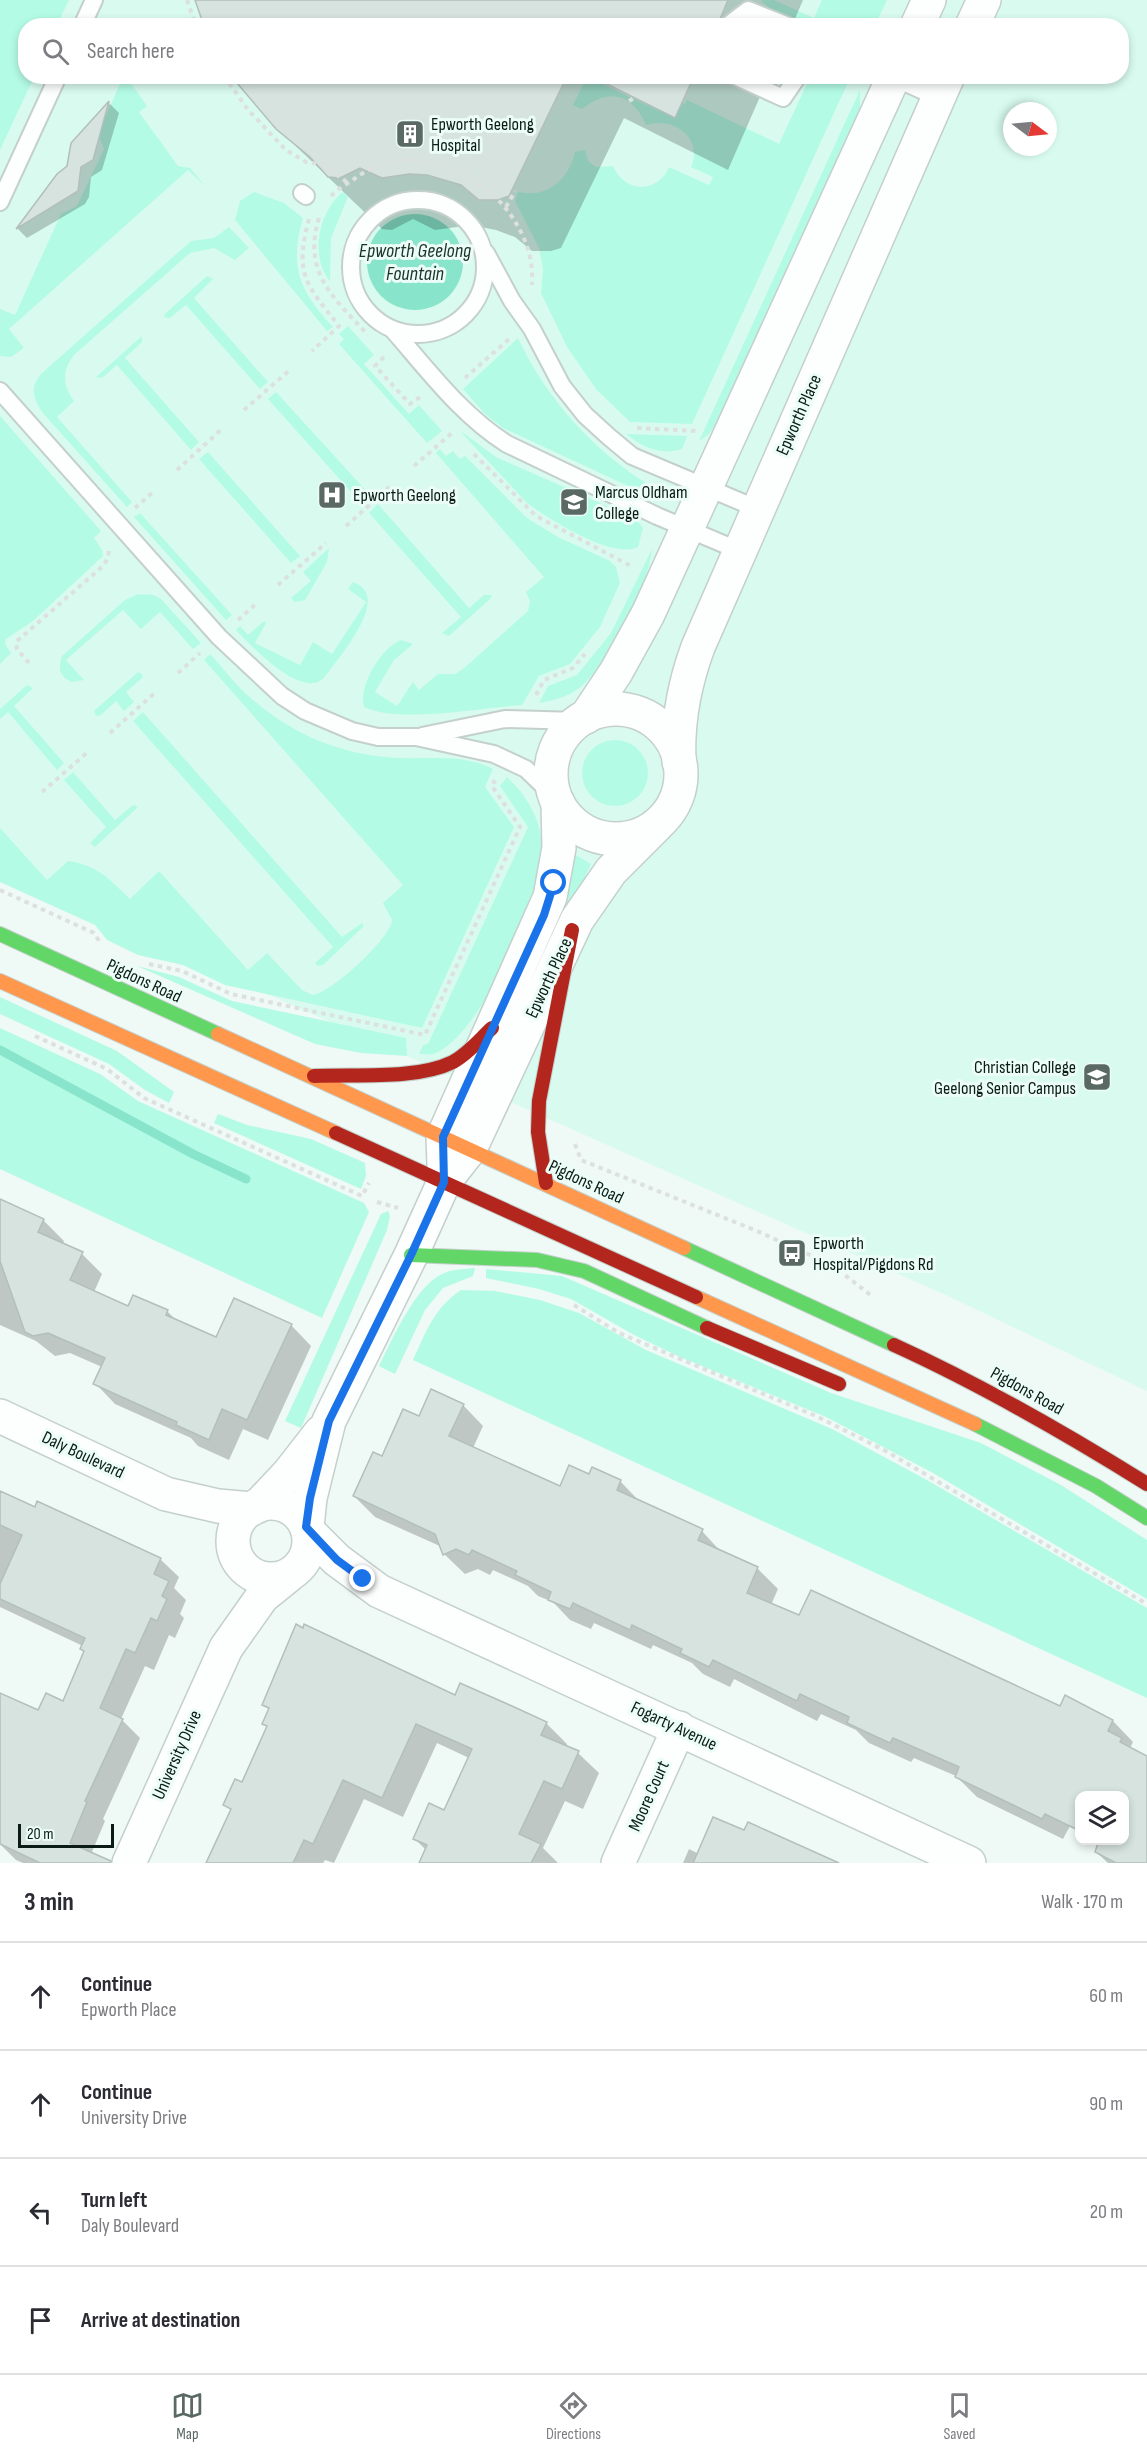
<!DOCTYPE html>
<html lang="en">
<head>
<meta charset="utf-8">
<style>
  :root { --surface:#fff; --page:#f7f7f7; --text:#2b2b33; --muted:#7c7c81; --line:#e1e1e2; --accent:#5a6964 }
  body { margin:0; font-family:"Sofia Sans Condensed",sans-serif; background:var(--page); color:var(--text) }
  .controls { position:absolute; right:18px; bottom:18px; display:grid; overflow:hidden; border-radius:12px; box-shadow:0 3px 9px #0003 }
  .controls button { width:54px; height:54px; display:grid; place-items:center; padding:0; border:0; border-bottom:2px solid var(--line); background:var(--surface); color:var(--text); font:30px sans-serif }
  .compass { position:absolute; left:1003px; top:102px; width:54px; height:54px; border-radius:50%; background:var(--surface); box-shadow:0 3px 9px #0003; rotate:106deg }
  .scale { position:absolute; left:18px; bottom:15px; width:96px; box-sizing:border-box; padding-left:6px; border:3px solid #0a1b16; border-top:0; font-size:16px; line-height:21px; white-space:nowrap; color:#0a1b16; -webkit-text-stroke:4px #ebfdf6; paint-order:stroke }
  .stop { position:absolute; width:18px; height:18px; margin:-14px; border:4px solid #1a73e8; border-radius:50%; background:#fff }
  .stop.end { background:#1a73e8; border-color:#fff; box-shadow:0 2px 6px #0008 }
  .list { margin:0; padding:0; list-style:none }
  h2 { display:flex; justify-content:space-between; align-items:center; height:78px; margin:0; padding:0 24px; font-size:26px }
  h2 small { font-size:20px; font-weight:400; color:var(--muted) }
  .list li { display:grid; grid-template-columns:39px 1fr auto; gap:18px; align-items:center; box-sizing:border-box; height:108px; padding:0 24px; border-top:2px solid var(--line) }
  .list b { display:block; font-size:22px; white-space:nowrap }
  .list p { margin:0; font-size:20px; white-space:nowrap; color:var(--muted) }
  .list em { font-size:20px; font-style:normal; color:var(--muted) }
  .icon { flex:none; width:33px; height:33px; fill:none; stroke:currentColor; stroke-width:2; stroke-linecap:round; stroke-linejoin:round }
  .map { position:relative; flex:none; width:1147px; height:1863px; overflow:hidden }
  .search { position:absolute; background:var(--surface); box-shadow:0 3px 9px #0003; left:18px; right:18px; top:18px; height:66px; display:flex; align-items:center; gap:15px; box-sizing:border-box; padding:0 21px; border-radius:24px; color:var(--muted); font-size:22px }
  .sheet { height:510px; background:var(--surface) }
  nav { display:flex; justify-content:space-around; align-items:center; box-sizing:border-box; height:84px; border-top:2px solid var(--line); background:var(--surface); font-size:16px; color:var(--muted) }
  nav a { display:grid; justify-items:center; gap:3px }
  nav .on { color:var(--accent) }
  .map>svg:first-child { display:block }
</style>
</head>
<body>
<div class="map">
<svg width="1147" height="1863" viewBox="0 0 1147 1863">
  <rect width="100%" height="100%" fill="#eff9f5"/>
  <path fill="#d9fbef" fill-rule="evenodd" d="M0 0H1147V1391L948 1296 276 998 0 882ZM26 26H1122V76H26ZM1012 111H1048V147H1012Z"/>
  <g fill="#b4fbe5">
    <path d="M0 0H69L57 25 26 26V76L34 77 0 150Z"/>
    <path d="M761 0H774L814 18 822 0H887L875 25C839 26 787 32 761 0Z"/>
    <path d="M123 77H130L128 79 147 106 139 112 178 166 190 168 206 187 188 170 9 329 24 348 11 357 0 356V309L15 315 61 214 77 206 104 149 98 134Z"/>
    <path d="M849 77 850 78 692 424 630 422 596 389 567 347 541 293 543 269 539 248 515 201 518 192C549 198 568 180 575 152L585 150 588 161 596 167 613 166C624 193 658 194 669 167L709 185 713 177 691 167C704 137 672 116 646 125 632 93 609 88 582 109L573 105 587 77 675 118 682 103 685 104 687 100 779 144 810 77Z"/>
    <path d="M860 90V110L718 421 709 434 699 441Z"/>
    <path d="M254 192 284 203 303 218C289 267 299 290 333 327L327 331 235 220 240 201Z"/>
    <path d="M343 192 348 197 331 238 330 281C309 257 319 210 343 192Z"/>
    <path d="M229 227 249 248 235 260 214 248 190 253 75 354C62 369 62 385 74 401L57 417 132 502 127 507 42 412C33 397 29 387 42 373L191 241 214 238Z"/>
    <path d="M207 276 213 279 194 298 268 382 260 389 186 305 170 318 164 317 165 314Z"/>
    <path d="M348 326 374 355 364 364 409 414 419 405 442 431 427 443 339 344 344 339 339 334Z"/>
    <path d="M142 336V342L125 358 199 442 191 450 117 365 102 378 96 377Z"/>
    <path d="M518 338C548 402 597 455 659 491L660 498 656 499 503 428 485 414 463 389Z"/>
    <path d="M276 392 370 495 361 503 268 399Z"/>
    <path d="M0 416 101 531 94 538 102 550 103 556 33 621 6 639 5 644 11 653 0 664Z"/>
    <path d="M459 430 496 457 636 519 643 528 638 547C612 560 549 519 527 503Z"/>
    <path d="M626 434 687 436 682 449C661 456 642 447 626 434Z"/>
    <path d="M440 449 446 456 453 451 460 459 465 456 527 518 558 537 610 561 616 567 620 583 600 627 570 664 539 676 522 705C481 708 399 724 364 707 358 686 381 648 401 640L413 644 394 660 375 692 397 706 413 682 419 690 438 674H455L463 669 528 611 530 601 526 592 544 577 436 453Z"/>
    <path d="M208 452 300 556 291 563 199 459Z"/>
    <path d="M378 504 469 608 484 595H492L490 599 449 636 442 633 461 617 369 513Z"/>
    <path d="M140 513 232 615 226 620 134 517Z"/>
    <path d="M329 548 327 562 305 600 295 602 291 598 311 581 303 572Z"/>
    <path d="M652 549C650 583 609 659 585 683 572 696 556 700 539 703L548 686 577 675 611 633Z"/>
    <path d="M353 582C394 596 338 658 324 678 302 700 252 647 236 630L240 626 248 635 264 621 266 623 255 643 300 665 313 642 332 654 366 602 348 589Z"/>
    <path d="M138 594 154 595 161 599 201 643 193 649 160 612 141 629 123 610 66 660 84 680 72 682C59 676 58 669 62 656L125 600Z"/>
    <path d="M210 654C221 665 229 677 240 688 285 732 337 755 399 758 431 759 464 754 493 769L485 787 514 827 422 1028 225 985 183 965 138 955 107 940 95 925 0 882V828L47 880 68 861C97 865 110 879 130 899L159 871 248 970 267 953 302 990 313 995C332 992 390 939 392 920L383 903 403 885 204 660Z"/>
    <path d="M138 672 143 675 142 678 126 692 134 702 124 711 116 701 101 715 96 716 94 711Z"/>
    <path d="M27 685 33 688 14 706 64 763 57 770 8 712 0 719V709Z"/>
    <path d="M143 712 342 937 362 923 364 926 323 965 318 966 315 963 333 947 133 721Z"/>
    <circle cx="615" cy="773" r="33"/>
    <path d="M73 772 115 820 133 805 138 807 95 847 90 843 106 827 64 780Z"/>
    <path d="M507 777C526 795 540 817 542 844 544 892 481 1038 433 1054 429 1055 423 1054 419 1054L423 1045 428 1044 528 827 500 786Z"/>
    <path d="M574 854 591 864 494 1073Z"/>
    <path d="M137 966 179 977 232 1001 406 1038 407 1056 361 1053 315 1044Z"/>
    <path d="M0 997 117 1051 174 1092 169 1103 145 1090 109 1064 0 1014Z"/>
    <path d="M0 1028 100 1074 138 1101 364 1203 369 1212 322 1318 0 1169Z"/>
    <path d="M218 1114 247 1125 311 1139 365 1163 366 1176 361 1189 214 1123Z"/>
    <path d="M388 1211 390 1216 387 1230 301 1428 285 1421 381 1214Z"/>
    <path d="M475 1268 473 1276 443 1288 425 1310 395 1374 379 1366C392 1340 417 1281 447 1272 455 1269 466 1269 475 1268Z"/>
    <path d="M486 1269 562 1276 831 1393 981 1443 1061 1485 1147 1540V1599L933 1473 826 1417 680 1357 634 1335 571 1299 539 1289 486 1278Z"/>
    <path d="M461 1290 495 1291 540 1300 579 1313 646 1350 832 1429 927 1480 1147 1608V1698L413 1360C426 1332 434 1308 461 1290Z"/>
  </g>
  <circle fill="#88e4ca" cx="415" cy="262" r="48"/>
  <g fill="#0003">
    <path d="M197 0H803L792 26H207Z"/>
    <path d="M235 76H769L728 170 624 118 561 248 551 251H532L515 237 496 230 471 225 435 230 413 219 392 230 382 229 277 128Z"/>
    <path d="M109 103 119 113 102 170 91 177 89 197 85 204 27 238 18 229 58 175 69 166 72 144Z"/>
    <path d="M0 1200 43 1220 64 1241 62 1245 82 1254 102 1274 94 1292 129 1308 167 1311 178 1322 217 1339 291 1325 311 1346 268 1440 243 1429 229 1460 198 1446 191 1438 115 1404 95 1383 102 1367 70 1353 55 1356 36 1341 0 1325Z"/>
    <path d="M463 1405 483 1426 473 1448 561 1488 589 1476 592 1469 621 1482 641 1503 702 1531 722 1553 758 1569 778 1589 771 1605 1060 1708 1066 1697 1113 1721 1133 1742 1130 1748 1147 1757V1863H1108L1096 1852 1100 1844 1097 1840H1124V1796H1080V1831L1070 1826 1063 1839 977 1797 956 1776 914 1758 911 1762 889 1752 869 1743 856 1730 821 1714 817 1721 734 1679 730 1687 703 1674 692 1663 653 1645 651 1649 594 1623 591 1629 570 1620 553 1602 538 1596 528 1586 493 1570 490 1575 478 1569 465 1574 444 1554 442 1547 375 1517 354 1496 383 1458 420 1418Z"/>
    <path d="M0 1493 160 1559 179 1577 174 1588 186 1600 180 1614 184 1618 175 1638 169 1635 154 1670 145 1666 121 1719 140 1738 103 1819 105 1821 89 1859 93 1863H23L16 1860 0 1844V1694L39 1712 64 1703 85 1652 82 1649 83 1646 0 1607Z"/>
    <path d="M456 1697 546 1723 567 1744 566 1747 578 1753 599 1773 583 1809 565 1801 543 1848 558 1863H420L426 1850 414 1838 444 1812 469 1758 437 1743 403 1817 364 1799 334 1863 325 1860 323 1863H208L232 1811 225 1804 243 1784 268 1728 264 1724 270 1710 264 1705Z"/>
    <path d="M689 1849 699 1854 829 1863H683Z"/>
  </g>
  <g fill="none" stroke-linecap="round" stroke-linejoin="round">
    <path stroke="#88e4ca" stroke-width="9" d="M0 1050 193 1154 246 1179"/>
  </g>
  <g fill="#d6e3de" stroke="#b2bfba" stroke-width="1.5">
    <path d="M195 0H728L717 26H204Z"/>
    <path d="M231 76H567L509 196 498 200H479L461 185 427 175 409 174 382 178 360 168 340 178 328 177 310 157 276 129Z"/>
    <path d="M591 76H694L675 118Z"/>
    <path d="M109 101 93 160 81 167 78 191 16 229 57 174 67 166 71 143Z"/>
    <path d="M0 1199 44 1219 38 1232 83 1252 70 1280 128 1306 133 1295 168 1310 166 1315 216 1337 234 1298 292 1324 247 1420 222 1409 209 1440 176 1425 177 1422 93 1384 105 1358 48 1333 33 1336 25 1332 0 1261Z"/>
    <path d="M431 1389 464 1404 449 1436 560 1486 569 1465 589 1474 592 1467 621 1480 617 1490 703 1529 698 1540 758 1567 747 1593 799 1615 811 1590 1060 1706 1065 1695 1113 1720 1108 1731 1122 1738 1120 1742 1147 1756V1863H1116L1095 1852 1099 1840H1125V1796H1080V1831L1045 1814 1042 1819 955 1777 959 1767 893 1738 890 1743 866 1732 847 1723 849 1717 800 1694 797 1701 713 1660 709 1667 680 1653 682 1649 632 1625 630 1630 573 1603 570 1609 548 1600 551 1592 515 1575 517 1571 472 1550 469 1555 456 1549 443 1555 435 1534 353 1496 373 1452 382 1456 403 1409 419 1416Z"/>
    <path d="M0 1491 35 1507 37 1501 161 1558 154 1574 169 1581 162 1596 167 1599 157 1621 151 1618 135 1653 126 1649 100 1708 123 1719 85 1801 87 1802 70 1843 111 1861V1863H40L0 1844V1693L38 1710 46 1693 63 1701 84 1651 80 1649 85 1638 0 1599V1584L22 1535 0 1525Z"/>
    <path d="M296 1624 303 1628 304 1624 455 1695 460 1683 512 1706 547 1722 541 1735 579 1751 562 1789 544 1781 519 1834 541 1844 531 1863H419L427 1845 413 1839 429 1803 444 1810 472 1749 416 1724 382 1798 343 1780 313 1844 304 1840 293 1863H206L231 1809 223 1805 235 1779 242 1782 267 1726 262 1724 269 1708 262 1705Z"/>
    <path d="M713 1817 744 1830 748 1822 839 1863H693Z"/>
  </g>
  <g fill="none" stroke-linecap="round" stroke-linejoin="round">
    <g stroke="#c4d0cc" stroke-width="20">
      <g id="lane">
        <path d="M82 26 94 0"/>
        <path d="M727 26 748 10 788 26"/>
        <path d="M735 76 783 98 798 76"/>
        <path d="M890 76 939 98"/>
        <path d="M302 193 306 196"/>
        <circle cx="418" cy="267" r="67"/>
        <path d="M0 202 58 76"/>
        <path d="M486 253 512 301 532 329 562 386 585 415 608 436 632 456 758 509"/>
        <path d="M392 329C428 370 461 415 507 444L657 516 740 551"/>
        <path d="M0 391 219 637 282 696 305 711 352 731 378 737H416L494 754 526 769 555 797"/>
        <path d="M422 736 505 719 579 721"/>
      </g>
    </g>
    <g stroke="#c4d0cc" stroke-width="36">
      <g id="street">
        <path d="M917 26 929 0"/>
        <path d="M972 26 984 0"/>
        <circle cx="616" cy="774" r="65"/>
        <path d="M586 717 616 672 648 614 894 76"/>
        <path d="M679 762C677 721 684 685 698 647L948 76"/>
        <path d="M444 1165 443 1137 550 897 559 848 558 803"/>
        <path d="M0 1416 166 1494 218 1506 252 1509"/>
        <circle cx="271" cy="1541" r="38"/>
        <path d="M258 1506 289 1473 321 1432"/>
        <path d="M307 1527 310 1498 329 1421 411 1255 444 1182 470 1149 577 920 611 871 657 825"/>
        <path d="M308 1531 337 1560 379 1591 969 1863"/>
        <path d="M129 1863 226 1648 262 1597 288 1576"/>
        <path d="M618 1863 679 1728"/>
      </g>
    </g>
    <g stroke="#c4d0cc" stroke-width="16">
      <g id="fast">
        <path d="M0 934 218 1034"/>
        <path d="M684 1248 894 1345"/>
        <path d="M411 1255 537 1260 584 1271 707 1328"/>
        <path d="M975 1424 1096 1486 1147 1518"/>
      </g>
    </g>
    <g stroke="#c4d0cc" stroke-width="16">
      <g id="slow">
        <path d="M0 981 336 1133"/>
        <path d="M218 1034 684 1248"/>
        <path d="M696 1297 975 1424"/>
      </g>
    </g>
    <g stroke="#c4d0cc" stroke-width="16">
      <g id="jam">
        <path d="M314 1076C356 1074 416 1080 453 1062 468 1054 480 1039 492 1028"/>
        <path d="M336 1133 696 1297"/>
        <path d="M546 1183 538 1132 539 1101 572 930"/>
        <path d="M707 1328 839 1384"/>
        <path d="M894 1345C982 1385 1065 1433 1147 1484"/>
      </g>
    </g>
    <g stroke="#dce0df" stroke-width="4" stroke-dasharray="4.5 4.5" stroke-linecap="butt">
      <path d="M187 0 196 26"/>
      <path d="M224 76 249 111 286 150 306 162 323 165 348 183"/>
      <path d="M629 101 634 98"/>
      <path d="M331 196C338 188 349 183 357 177 430 125 538 201 532 285"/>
      <path d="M506 207 515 191"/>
      <path d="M319 218C302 273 334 298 368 335"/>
      <path d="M309 219C294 275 306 284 339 326L312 351"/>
      <path d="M384 357 375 366 410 404 420 397"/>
      <path d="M465 378 509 339"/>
      <path d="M244 410 291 369"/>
      <path d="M637 428 696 431"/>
      <path d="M474 454 536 516 633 567"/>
      <path d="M414 466 453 432"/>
      <path d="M177 470 223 428"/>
      <path d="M135 508 155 490"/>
      <path d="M346 526 393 484"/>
      <path d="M278 585 326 543"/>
      <path d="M238 620 255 605"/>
      <path d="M29 663 17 649 16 642 103 566 108 558 109 550"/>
      <path d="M178 673 200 653"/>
      <path d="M536 695 544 680 573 668 585 654"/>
      <path d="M110 733 157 691"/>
      <path d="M42 792 89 751"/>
      <path d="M0 890 94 933 101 944"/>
      <path d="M149 964 182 971 231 994 425 1035 520 827 492 786 495 780"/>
      <path d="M35 1036 107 1069 144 1098 362 1196 369 1183"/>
      <path d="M575 1144 581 1160 757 1231 832 1265 873 1297"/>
      <path d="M377 1202 398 1208"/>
      <path d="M574 1305 619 1333 816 1416 884 1450 1147 1604"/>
    </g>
    <use href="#lane" stroke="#fdfefe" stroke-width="16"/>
    <use href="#street" stroke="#fdfefe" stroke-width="33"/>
    <use href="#fast" stroke="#63d668" stroke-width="14"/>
    <use href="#slow" stroke="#ff974d" stroke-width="14"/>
    <use href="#jam" stroke="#b3261e" stroke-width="14"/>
  </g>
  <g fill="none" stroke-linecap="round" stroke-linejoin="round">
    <path stroke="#1a73e8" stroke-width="8" d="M363 1579 337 1560 306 1527 310 1498 329 1421 411 1255 444 1182 443 1137 544 915 554 883"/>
  </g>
  <defs>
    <g id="building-square" transform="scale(1.5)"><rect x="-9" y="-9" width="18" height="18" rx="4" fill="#5a6964" stroke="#ebfdf6"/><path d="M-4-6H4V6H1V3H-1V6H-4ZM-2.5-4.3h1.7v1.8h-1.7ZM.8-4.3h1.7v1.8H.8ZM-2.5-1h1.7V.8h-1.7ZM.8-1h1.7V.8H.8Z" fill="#fff"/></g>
    <g id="hospital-square" transform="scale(1.5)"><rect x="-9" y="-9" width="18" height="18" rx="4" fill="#5a6964" stroke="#ebfdf6"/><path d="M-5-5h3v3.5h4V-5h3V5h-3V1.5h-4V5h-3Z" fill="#fff"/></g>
    <g id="university-square" transform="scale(1.5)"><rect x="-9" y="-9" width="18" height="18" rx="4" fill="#5a6964" stroke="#ebfdf6"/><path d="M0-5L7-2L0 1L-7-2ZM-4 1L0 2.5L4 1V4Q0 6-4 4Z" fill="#fff"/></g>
    <g id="school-square" transform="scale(1.5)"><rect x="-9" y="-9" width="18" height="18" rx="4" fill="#5a6964" stroke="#ebfdf6"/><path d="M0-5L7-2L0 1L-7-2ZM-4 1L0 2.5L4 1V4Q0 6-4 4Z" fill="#fff"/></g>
    <g id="bus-square" transform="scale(1.5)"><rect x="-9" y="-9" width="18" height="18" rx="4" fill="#5a6964" stroke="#ebfdf6"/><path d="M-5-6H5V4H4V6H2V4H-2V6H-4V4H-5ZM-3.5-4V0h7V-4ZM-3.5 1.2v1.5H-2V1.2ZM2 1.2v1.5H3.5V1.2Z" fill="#fff"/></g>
  </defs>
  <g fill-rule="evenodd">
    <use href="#building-square" x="410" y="134"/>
    <use href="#hospital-square" x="332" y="495"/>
    <use href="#university-square" x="574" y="502"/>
    <use href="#school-square" x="1097" y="1077"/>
    <use href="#bus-square" x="792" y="1253"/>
  </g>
  <g text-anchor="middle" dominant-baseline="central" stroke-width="6" stroke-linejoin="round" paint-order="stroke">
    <g font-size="18" fill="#0a1b16" stroke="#ebfdf6" text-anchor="start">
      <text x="431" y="124">Epworth Geelong<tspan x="431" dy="21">Hospital</tspan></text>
      <text x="595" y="492">Marcus Oldham<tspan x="595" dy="21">College</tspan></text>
      <text x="353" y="495">Epworth Geelong</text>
      <text x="1076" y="1067" text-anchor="end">Christian College<tspan x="1076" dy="21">Geelong Senior Campus</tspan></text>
      <text x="813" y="1243">Epworth<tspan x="813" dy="21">Hospital/Pigdons Rd</tspan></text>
    </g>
    <g font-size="18" fill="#0a1b16" stroke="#ebfdf6">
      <text transform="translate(799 415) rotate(-66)">Epworth Place</text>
      <text transform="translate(549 978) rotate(-65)">Epworth Place</text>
      <text transform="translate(144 981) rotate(25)">Pigdons Road</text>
      <text transform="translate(586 1182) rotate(25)">Pigdons Road</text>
      <text transform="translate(1027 1391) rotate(29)">Pigdons Road</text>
      <text transform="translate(83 1455) rotate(25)">Daly Boulevard</text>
      <text transform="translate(674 1726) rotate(25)">Fogarty Avenue</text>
      <text transform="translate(177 1755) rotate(-66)">University Drive</text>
      <text transform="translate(649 1796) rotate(-66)">Moore Court</text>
    </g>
    <g font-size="20" font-style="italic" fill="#1b312a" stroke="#ebfdf6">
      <text x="415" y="251">Epworth Geelong<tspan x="415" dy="23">Fountain</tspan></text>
    </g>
  </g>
</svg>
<div class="controls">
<button><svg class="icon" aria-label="layers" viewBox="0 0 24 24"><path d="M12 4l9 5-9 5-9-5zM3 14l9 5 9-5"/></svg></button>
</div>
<svg class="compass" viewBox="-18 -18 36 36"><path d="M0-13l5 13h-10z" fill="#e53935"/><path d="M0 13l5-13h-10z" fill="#7c7c81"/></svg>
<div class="scale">20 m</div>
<div class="stop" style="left:554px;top:883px"></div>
<div class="stop end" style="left:363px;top:1579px"></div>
<div class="search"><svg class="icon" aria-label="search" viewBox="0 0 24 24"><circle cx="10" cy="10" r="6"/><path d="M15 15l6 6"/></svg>Search here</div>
</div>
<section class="sheet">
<h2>3 min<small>Walk · 170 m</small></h2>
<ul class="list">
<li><svg class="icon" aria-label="ahead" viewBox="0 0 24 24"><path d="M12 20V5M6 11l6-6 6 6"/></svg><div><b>Continue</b><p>Epworth Place</p></div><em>60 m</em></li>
<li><svg class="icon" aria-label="ahead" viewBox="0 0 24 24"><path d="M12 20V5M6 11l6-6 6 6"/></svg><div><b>Continue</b><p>University Drive</p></div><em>90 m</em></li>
<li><svg class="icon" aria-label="left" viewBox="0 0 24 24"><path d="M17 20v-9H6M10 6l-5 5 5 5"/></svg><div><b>Turn left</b><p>Daly Boulevard</p></div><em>20 m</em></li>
<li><svg class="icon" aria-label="arrive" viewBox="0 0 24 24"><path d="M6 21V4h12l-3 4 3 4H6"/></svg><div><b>Arrive at destination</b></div></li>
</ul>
</section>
<nav>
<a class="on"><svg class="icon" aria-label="map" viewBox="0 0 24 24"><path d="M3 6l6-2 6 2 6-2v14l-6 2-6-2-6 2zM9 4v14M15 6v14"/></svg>Map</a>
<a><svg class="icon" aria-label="directions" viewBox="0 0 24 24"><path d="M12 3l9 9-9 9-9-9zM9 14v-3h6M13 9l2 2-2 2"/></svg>Directions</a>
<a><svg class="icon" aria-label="saved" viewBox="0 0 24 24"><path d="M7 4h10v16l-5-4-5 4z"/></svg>Saved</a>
</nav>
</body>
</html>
